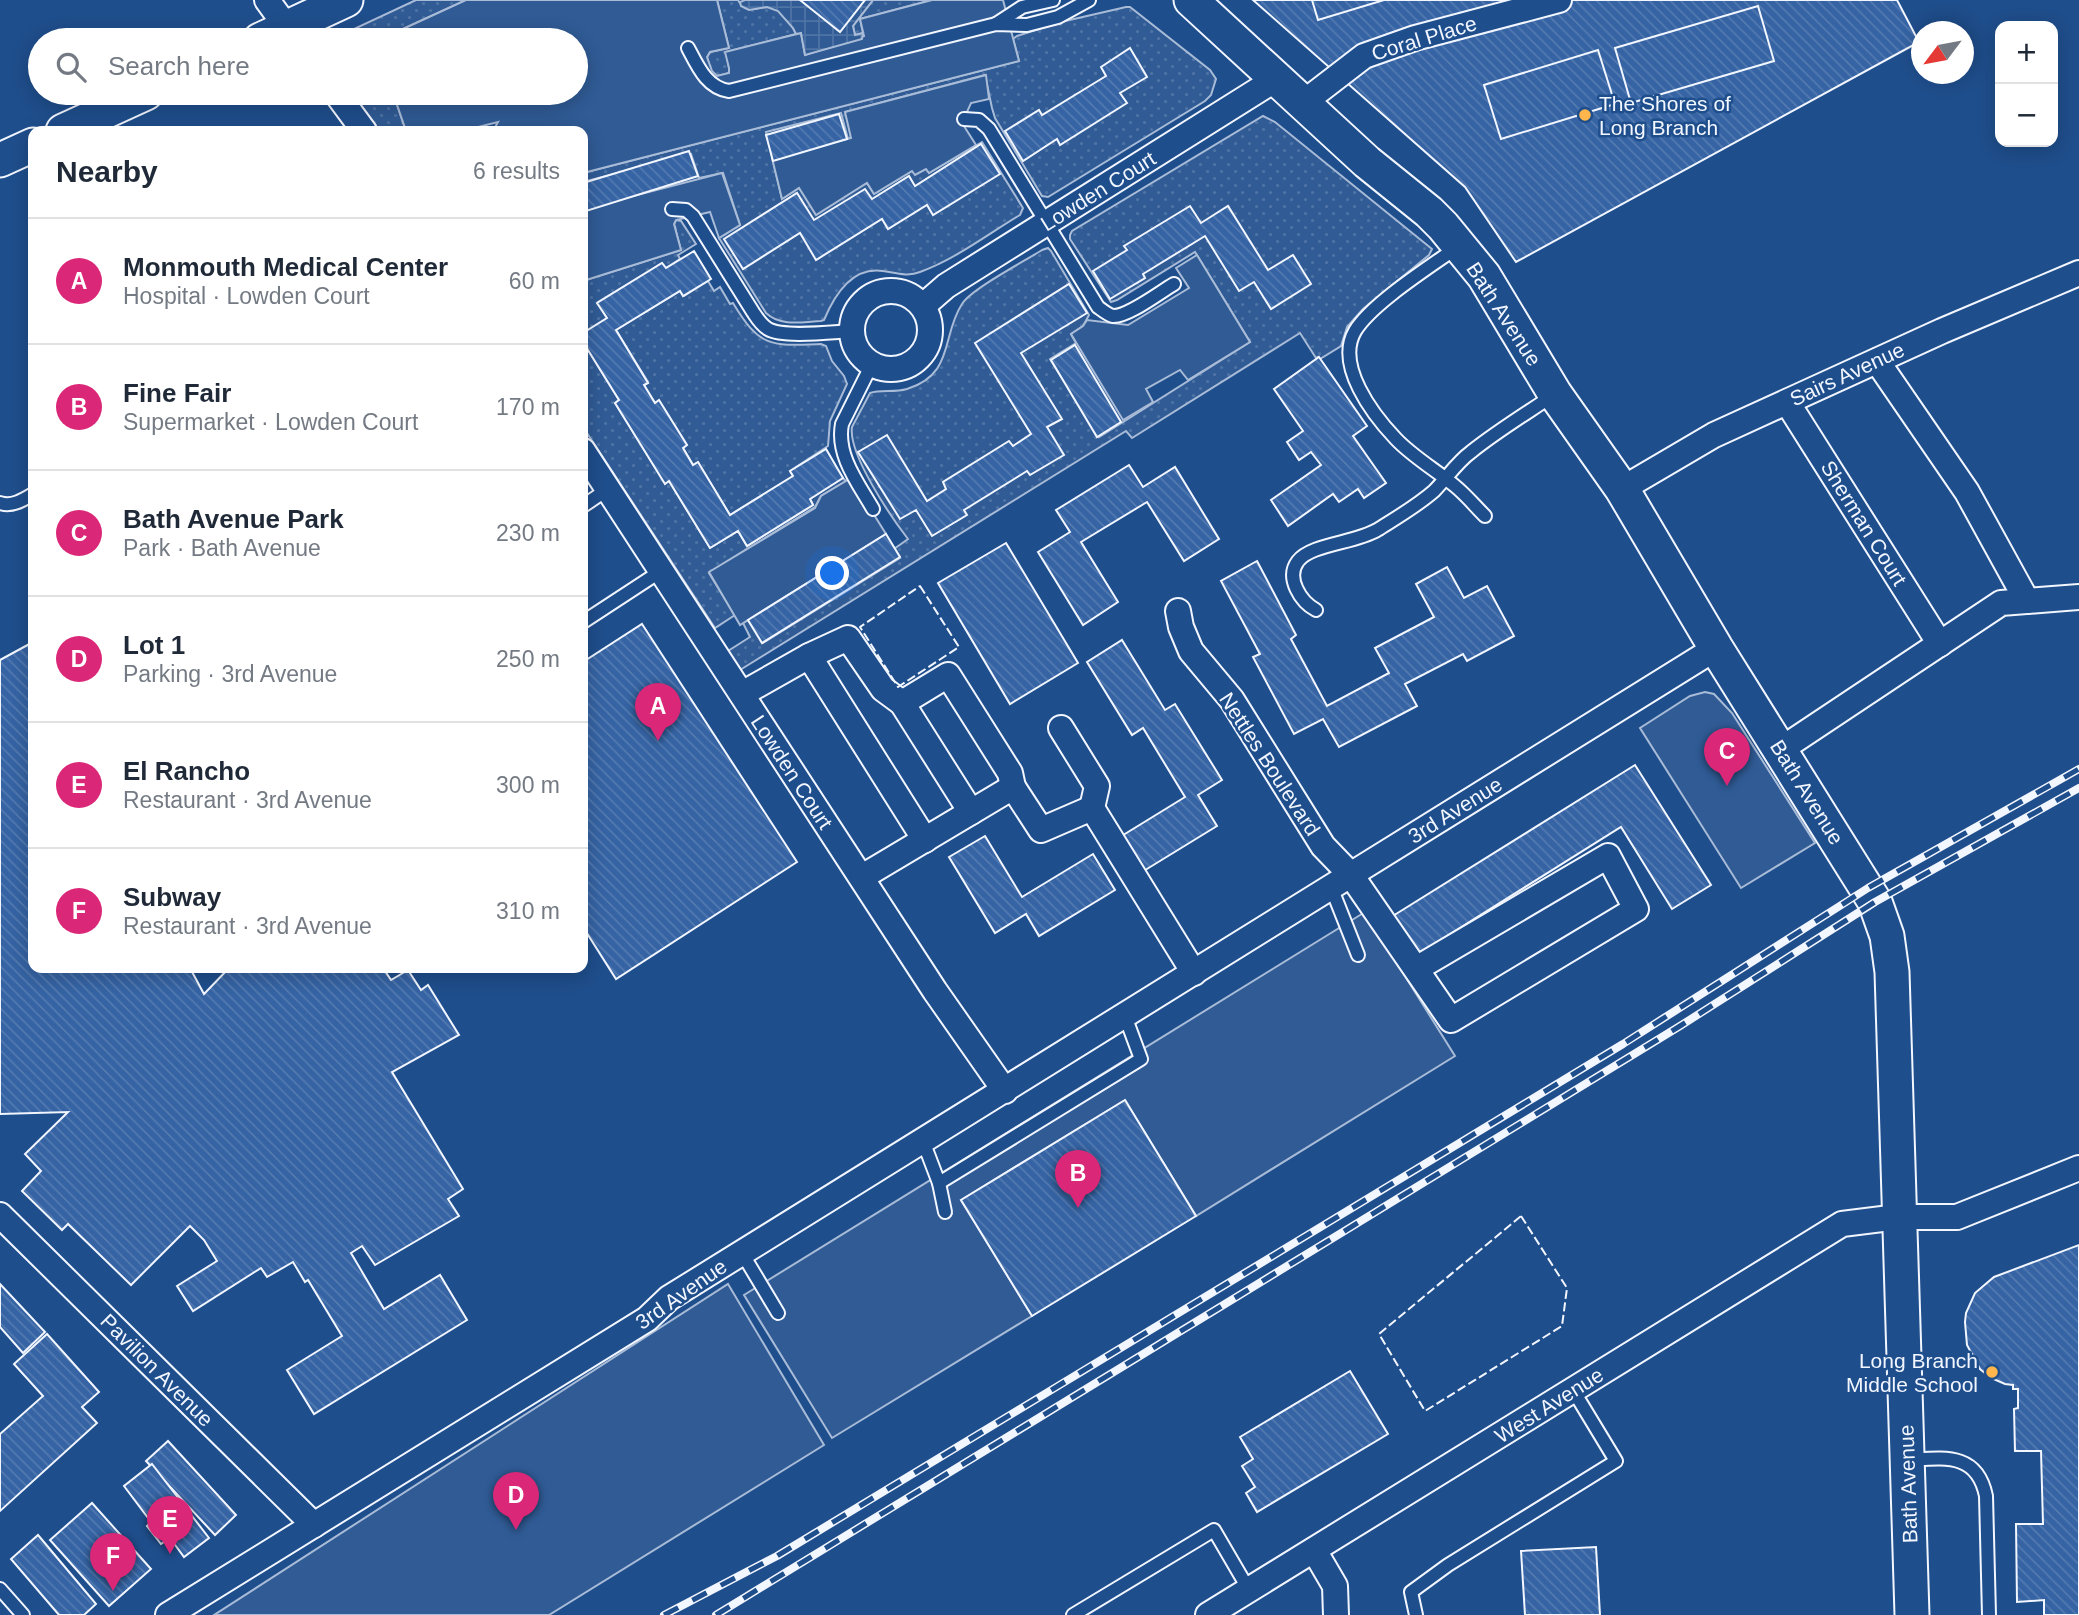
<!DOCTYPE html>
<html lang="en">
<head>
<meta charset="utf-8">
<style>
  :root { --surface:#fff; --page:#f2f2f3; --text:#1f2937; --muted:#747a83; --line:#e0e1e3; --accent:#db2777 }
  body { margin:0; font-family:Arial,sans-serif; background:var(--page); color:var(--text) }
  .controls { position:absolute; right:21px; top:21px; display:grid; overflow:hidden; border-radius:14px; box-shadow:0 4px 18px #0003 }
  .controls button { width:63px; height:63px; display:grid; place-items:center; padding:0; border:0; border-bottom:2px solid var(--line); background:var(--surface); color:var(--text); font:35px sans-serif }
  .compass { position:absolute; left:1911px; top:21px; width:63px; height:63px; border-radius:50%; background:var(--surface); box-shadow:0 4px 18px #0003; rotate:238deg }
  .you { position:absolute; left:833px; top:574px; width:24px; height:24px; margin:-18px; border:5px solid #fff; border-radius:50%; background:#1a73e8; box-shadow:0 0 0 10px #1a73e833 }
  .badge { display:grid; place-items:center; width:46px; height:46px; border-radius:50%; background:var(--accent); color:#fff; font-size:23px; font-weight:700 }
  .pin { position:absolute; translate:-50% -58px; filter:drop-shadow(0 2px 4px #0008) }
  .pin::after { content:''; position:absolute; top:37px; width:24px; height:21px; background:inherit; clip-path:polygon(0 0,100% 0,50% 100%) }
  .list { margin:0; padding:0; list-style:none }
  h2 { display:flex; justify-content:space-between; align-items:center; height:91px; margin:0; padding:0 28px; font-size:30px }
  h2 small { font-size:23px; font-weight:400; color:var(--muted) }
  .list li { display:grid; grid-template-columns:46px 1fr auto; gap:21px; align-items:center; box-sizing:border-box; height:126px; padding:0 28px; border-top:2px solid var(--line) }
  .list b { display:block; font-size:26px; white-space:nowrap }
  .list p { margin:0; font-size:23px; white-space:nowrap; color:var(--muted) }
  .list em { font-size:23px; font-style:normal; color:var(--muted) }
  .icon { flex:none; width:38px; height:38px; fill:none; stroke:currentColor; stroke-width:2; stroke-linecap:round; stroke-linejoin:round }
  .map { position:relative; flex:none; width:2079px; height:1615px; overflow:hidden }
  .search { position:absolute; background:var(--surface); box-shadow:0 4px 18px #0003; left:28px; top:28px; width:560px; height:77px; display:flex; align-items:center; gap:18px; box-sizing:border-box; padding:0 24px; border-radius:38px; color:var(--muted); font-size:26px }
  .panel { position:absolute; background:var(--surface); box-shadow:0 4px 18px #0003; left:28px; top:126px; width:560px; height:847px; border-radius:14px }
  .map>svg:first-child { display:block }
</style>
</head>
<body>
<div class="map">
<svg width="2079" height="1615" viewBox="0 0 2079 1615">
  <defs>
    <pattern id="grass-dots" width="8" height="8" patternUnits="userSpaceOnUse" patternTransform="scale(1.75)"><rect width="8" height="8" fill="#305b95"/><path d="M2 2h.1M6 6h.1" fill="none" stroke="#4e73a5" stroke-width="1.8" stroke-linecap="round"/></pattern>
    <pattern id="plaza-grid" width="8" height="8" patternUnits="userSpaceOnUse" patternTransform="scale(1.75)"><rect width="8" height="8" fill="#305b95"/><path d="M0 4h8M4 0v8" fill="none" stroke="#4e73a5"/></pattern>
    <pattern id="building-back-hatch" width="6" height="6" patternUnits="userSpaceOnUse" patternTransform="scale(1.75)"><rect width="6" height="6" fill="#3563a3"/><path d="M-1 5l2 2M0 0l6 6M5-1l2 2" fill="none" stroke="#537ab1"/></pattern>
  </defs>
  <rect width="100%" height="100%" fill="#1f4e8c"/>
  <g fill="url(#grass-dots)" stroke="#a8bbd7" stroke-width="2">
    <path d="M416 0H466L379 40H335L341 35Z"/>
    <path d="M717 0H738C746 15 755 7 768 7 780 7 792 24 796 34L726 52 729 68V73L717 76 711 71 707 57 710 52 729 48Z"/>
    <path d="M873 0H932L860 19 863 33 855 35 853 26Z"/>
    <path d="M1126 7H1130L1210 70 1216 79 1211 95 1205 101 1048 197 1042 196 995 118 992 108 985 75 845 112 852 138 848 139 841 113 766 132 782 199 799 188 867 183 874 194 912 171 926 168 929 173 982 142 1023 208 1020 215C988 234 956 259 920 272 908 277 896 273 883 271 852 266 834 296 824 320L821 321C802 322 781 327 766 313L719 238 740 225 723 173 699 178 691 154 583 182V173L1019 61 1013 39 1017 36 1061 22Z"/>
    <path d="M352 93H393L406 131H380Z"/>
    <path d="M1263 116 1275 122 1432 249 1429 255 1363 309 1347 327 1341 346 1320 359 1318 357 1316 358 1300 333 1132 438 1126 431 740 670 728 651 750 637 743 623 748 620 763 643 900 558 894 549 908 539C891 517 848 454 852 427L870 393C881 389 894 393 907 389 955 374 941 336 962 304 971 289 1025 261 1042 250L1048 248 1051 251 1089 315 1083 326 1071 334 1076 343 1050 359 1099 437 1250 342 1195 252 1117 300 1111 302 1070 239V235L1072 231Z"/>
    <path d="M676 220 681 221 696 244 678 255 680 259 666 268 662 263 598 302 607 318 583 333V281L681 250 674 224Z"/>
    <path d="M708 281 714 291 720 287 730 304 733 303C760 348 771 346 821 344L826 346 832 361 844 376 847 384 830 421 828 446 790 471 793 476 730 515 698 462 693 465 683 448 687 445 659 401 655 403 644 385 648 382 616 330 680 291 684 296Z"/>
    <path d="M583 342 619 400 615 403 665 483 669 481 710 548 738 531 747 546 813 505 810 499 843 478 846 481 821 496 815 507 709 573 735 615 715 628 583 427Z"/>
  </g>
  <g fill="#305b95" stroke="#a8bbd7" stroke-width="2">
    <path d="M466 0H717L729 48 710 52 707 57 712 71 717 76 729 73V68L725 52 801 33 805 55 864 36 860 19 932 0H1003L1019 61 583 173V131H493L498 122 462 131H406L393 93H576V40H379Z"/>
    <path d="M986 75 989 99 971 103 962 123 976 145 929 173 926 169 915 175 912 171 874 194 867 183 816 215 799 188 782 199 772 158 851 138 845 112Z"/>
    <path d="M722 173 740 225 719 238 710 212 676 220 674 224 681 250 583 281V209Z"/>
    <path d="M1197 255 1250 342 1188 380 1180 370 1146 389 1153 402 1123 420 1071 334 1083 326 1087 320 1128 325 1189 288 1176 268Z"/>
    <path d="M851 478 886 534 740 625 709 572 815 508 821 496Z"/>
    <path d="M1705 692 1714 694 1732 713 1815 843 1741 888 1640 728 1690 696Z"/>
    <path d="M1365 912 1455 1056 1196 1216 1125 1100 961 1200 1032 1316 832 1438 744 1295Z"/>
    <path d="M728 1284 824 1445 549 1615H214Z"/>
  </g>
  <path fill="url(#plaza-grid)" stroke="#a8bbd7" stroke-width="2" d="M745 0H873L853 26 855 35 863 33 862 39 805 55 801 33 796 34 793 28 778 11 767 7 749 10 741 6 740 2Z"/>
  <g fill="url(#building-back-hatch)" stroke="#f2f6ff" stroke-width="2">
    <path d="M800 0H865L840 32Z"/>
    <path d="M1253 0H1897L1919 42 1516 262 1465 187Z"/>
    <path d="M1312 0H1384L1318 20Z"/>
    <path d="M1758 6 1774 61 1631 103 1615 48Z"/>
    <path d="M1130 48 1147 77 1120 93 1127 103 1060 145 1057 139 1023 161 1005 131 1039 110 1042 115 1106 76 1101 67Z"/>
    <path d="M1598 50 1615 104 1501 139 1484 85Z"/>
    <path d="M839 114 847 139 773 161 766 135Z"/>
    <path d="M981 144 1000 174 933 215 927 205 888 229 882 219 816 260 800 233 743 269 724 239 797 193 814 220 865 189 872 199 909 176 915 186Z"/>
    <path d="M689 151 698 176 583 212V183Z"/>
    <path d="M1190 206 1201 223 1228 206 1268 270 1293 255 1311 284 1271 309 1254 282 1239 291 1205 236 1143 274 1145 278 1110 299 1093 271 1127 250 1124 246Z"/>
    <path d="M694 251 711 279 683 296 680 291 616 330 648 383 644 385 655 403 659 400 687 445 683 448 693 465 698 462 730 515 793 476 790 471 826 449 843 478 810 499 813 505 747 546 738 531 710 548 669 481 665 484 615 403 619 400 583 342V333L607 318 597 303 662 263 666 268Z"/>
    <path d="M1069 284 1087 313 1021 353 1062 419 1047 427 1064 455 1030 475 1027 471 964 510 967 515 932 536 916 510 900 519 858 452 887 435 927 501 946 489 943 482 1009 441 1013 446 1031 434 975 343Z"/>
    <path d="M1075 345 1121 422 1097 437 1051 360Z"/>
    <path d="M1319 357 1367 426 1353 436 1386 483 1364 498 1358 489 1339 502 1333 494 1288 526 1271 500 1321 465 1311 452 1299 460 1287 442 1303 431 1274 389Z"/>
    <path d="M1129 465 1143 487 1175 467 1219 539 1184 561 1147 502 1081 542 1118 602 1083 625 1038 552 1070 532 1056 510Z"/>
    <path d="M886 534 900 557 762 643 748 620Z"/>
    <path d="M1006 543 1078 663 1010 704 938 583Z"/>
    <path d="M1257 561 1296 635 1291 639 1327 706 1389 673 1375 648 1434 617 1416 584 1447 567 1464 598 1487 586 1514 636 1467 661 1463 654 1405 684 1417 706 1339 747 1323 719 1294 734 1253 657 1260 654 1221 581Z"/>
    <path d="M642 624 797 862 616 979 583 927V662Z"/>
    <path d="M1122 640 1165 710 1175 704 1222 780 1198 795 1217 826 1142 872 1120 837 1185 797 1143 728 1132 735 1087 662Z"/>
    <path d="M33 642V968H190L204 994 229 968H383L391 980 408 970 421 990 428 985 459 1035 392 1072 463 1189 448 1199 459 1216 375 1265 362 1246 351 1253 384 1309 440 1275 467 1320 314 1414 287 1370 342 1336 308 1280 305 1282 293 1262 267 1277 261 1268 193 1311 177 1286 217 1261 204 1240 190 1226 131 1285 68 1224 62 1230 22 1191 41 1171 25 1154 68 1112 0 1114V660Z"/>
    <path d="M1635 765 1711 885 1672 909 1621 827 1412 958 1388 919Z"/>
    <path d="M985 836 1022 897 1093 854 1115 890 1039 936 1026 914 995 933 949 857Z"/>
    <path d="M1125 1100 1196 1216 1032 1316 961 1200Z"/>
    <path d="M2079 1245V1615H2044V1600L2017 1602 2016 1524H2043L2041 1451H2015L2014 1409 2018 1408V1389H2013V1385L2005 1384 1991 1378 1980 1369 1967 1345 1965 1322 1966 1313 1975 1293 1994 1277Z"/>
    <path d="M0 1284 45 1332 23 1353 0 1327Z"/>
    <path d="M47 1334 99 1392 82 1407 97 1423 0 1511V1434L43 1396 14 1364Z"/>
    <path d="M1350 1371 1388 1434 1257 1512 1246 1493 1255 1487 1242 1466 1253 1459 1240 1437Z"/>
    <path d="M168 1441 236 1515 215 1535 146 1461Z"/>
    <path d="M152 1464 209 1538 184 1557 170 1538 161 1544 147 1526 151 1522 124 1486Z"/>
    <path d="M92 1503 151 1569 109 1606 50 1540Z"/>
    <path d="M38 1535 96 1604 84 1615H59L11 1559Z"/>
    <path d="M1596 1547 1600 1615H1525L1521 1551Z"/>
  </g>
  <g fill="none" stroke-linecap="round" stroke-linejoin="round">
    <g stroke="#f2f6ff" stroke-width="16">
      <g id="lane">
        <path d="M996 24 1022 7 1053 0"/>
        <path d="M688 48C698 67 707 88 729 91L996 24 1027 25 1058 17 1089 0"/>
        <path d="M964 119 979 120 989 129 1098 307C1102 310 1108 315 1113 316 1128 317 1160 292 1174 284"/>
        <path d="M672 209 686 210 693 216 753 312C757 318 761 325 768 329 783 338 832 332 852 331"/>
        <path d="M1459 246C1431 266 1372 303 1355 331 1335 365 1373 415 1396 439 1413 457 1436 470 1455 486 1466 495 1475 506 1485 516"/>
        <path d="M872 364 842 424C836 455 858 483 873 509"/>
        <path d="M0 503C12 507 23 500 33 494"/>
        <path d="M583 506 608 489"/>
        <path d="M1316 610C1301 602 1285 578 1298 561 1311 544 1355 543 1377 530 1396 518 1417 506 1434 491 1447 478 1456 463 1471 452 1497 431 1527 413 1555 394"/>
        <path d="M583 622 661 571"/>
        <path d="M1331 887 1358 955"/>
        <path d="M923 1141 939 1183 945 1212"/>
        <path d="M939 1183 1141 1059 1125 1016"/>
        <path d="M742 1253 778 1313"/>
        <path d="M1909 1460C1944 1458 1977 1452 1986 1496L1989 1615"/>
        <path d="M0 1589 23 1615"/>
        <path d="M1073 1615 1214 1530 1249 1590"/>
        <path d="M1416 1615 1411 1592 1448 1565 1616 1461 1573 1390"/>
      </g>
    </g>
    <g stroke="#f2f6ff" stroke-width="28">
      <g id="street">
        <path d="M267 0 296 40"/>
        <path d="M336 93 364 131"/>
        <path d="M1303 103 1364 56 1415 38 1559 0"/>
        <circle cx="891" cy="330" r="39"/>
        <path d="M923 306 946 286 1276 79"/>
        <path d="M1877 361 1967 492 2027 601"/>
        <path d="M1787 402 1940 644"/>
        <path d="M583 451 935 991 1005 1091"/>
        <path d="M1622 489 1714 435 1942 331 2079 273"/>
        <path d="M1178 611 1181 627 1191 651 1232 700 1323 846 1351 875 1451 1020 1636 909 1608 856 1416 969"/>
        <path d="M809 656 925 840"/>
        <path d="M742 694 809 656 848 638 883 689 902 703 971 812"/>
        <path d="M902 703 948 675 1010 773 1013 787"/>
        <path d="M1061 728 1097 786 1092 808"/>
        <path d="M1780 750 2001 603 2079 597"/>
        <path d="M862 877 1013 787 1041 830 1092 808 1194 973"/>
        <path d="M0 1215 314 1525"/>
        <path d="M1314 1550 1335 1586 1336 1615"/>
        <path d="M168 1615 647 1319 669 1298 1716 648"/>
        <path d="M1208 1615 1842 1224 1898 1217H1957L2079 1168"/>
      </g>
    </g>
    <g stroke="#f2f6ff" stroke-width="37">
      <g id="secondary">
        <path d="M1191 0 1367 162 1429 212 1443 226 1484 276 1555 394 1622 489 1716 648 1875 902 1887 936 1892 972 1912 1615"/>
        <path d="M260 40 346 0"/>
        <path d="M63 131 146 93"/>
        <path d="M0 160 33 145"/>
      </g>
    </g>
    <use href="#lane" stroke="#1f4e8c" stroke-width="12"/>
    <use href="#street" stroke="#1f4e8c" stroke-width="24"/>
    <use href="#secondary" stroke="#1f4e8c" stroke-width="33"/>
    <g stroke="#f2f6ff" stroke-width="8">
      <g id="rail">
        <path d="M664 1615 777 1556 1623 1044 1868 888 2079 769"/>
        <path d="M716 1615 1680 1026 1875 902 2079 788"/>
      </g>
    </g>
    <use href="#rail" stroke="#1f4e8c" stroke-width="5" stroke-dasharray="16" stroke-linecap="butt"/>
    <g stroke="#f2f6ff" stroke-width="2" stroke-dasharray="9 3.5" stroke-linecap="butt">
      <path d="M920 586 959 647 898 687 860 627Z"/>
      <path d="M1521 1216 1567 1288 1562 1326 1425 1411 1379 1334Z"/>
    </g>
  </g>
  <g fill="#ffb74d" stroke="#1f4e8c" stroke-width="2.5">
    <circle cx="1585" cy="115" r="7"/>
    <circle cx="1992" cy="1372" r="7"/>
  </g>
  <g text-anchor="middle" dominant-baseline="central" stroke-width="5" stroke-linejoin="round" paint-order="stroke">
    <g font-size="21" fill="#f2f6ff" stroke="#1f4e8c">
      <text transform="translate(1424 38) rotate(-17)">Coral Place</text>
      <text transform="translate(1098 191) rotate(-32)">Lowden Court</text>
      <text transform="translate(1504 314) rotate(57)">Bath Avenue</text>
      <text transform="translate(1847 374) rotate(-25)">Sairs Avenue</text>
      <text transform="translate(1864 523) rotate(58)">Sherman Court</text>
      <text transform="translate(1270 764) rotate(57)">Nettles Boulevard</text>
      <text transform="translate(792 772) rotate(57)">Lowden Court</text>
      <text transform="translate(1807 792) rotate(58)">Bath Avenue</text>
      <text transform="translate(1455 810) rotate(-32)">3rd Avenue</text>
      <text transform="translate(681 1294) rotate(-35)">3rd Avenue</text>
      <text transform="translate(157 1370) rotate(45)">Pavilion Avenue</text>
      <text transform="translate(1549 1405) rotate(-32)">West Avenue</text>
      <text transform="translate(1908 1484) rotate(-92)">Bath Avenue</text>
    </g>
    <g font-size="21" fill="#f2f6ff" stroke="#1f4e8c" text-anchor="start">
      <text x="1599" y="103">The Shores of<tspan x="1599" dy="24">Long Branch</tspan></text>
      <text x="1978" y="1360" text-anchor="end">Long Branch<tspan x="1978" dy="24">Middle School</tspan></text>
    </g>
  </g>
</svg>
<div class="controls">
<button>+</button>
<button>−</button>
</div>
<svg class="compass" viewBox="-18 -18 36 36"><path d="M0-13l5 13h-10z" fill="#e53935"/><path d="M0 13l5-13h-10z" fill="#747a83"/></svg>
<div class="you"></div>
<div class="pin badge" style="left:658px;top:741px">A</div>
<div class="pin badge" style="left:1078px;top:1208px">B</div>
<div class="pin badge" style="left:1727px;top:786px">C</div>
<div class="pin badge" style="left:516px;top:1530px">D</div>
<div class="pin badge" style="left:170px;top:1554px">E</div>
<div class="pin badge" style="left:113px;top:1591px">F</div>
<div class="search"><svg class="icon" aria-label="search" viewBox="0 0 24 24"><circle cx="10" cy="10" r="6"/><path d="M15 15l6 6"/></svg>Search here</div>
<section class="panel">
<h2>Nearby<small>6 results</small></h2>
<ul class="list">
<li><span class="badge">A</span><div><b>Monmouth Medical Center</b><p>Hospital · Lowden Court</p></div><em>60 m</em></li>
<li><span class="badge">B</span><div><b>Fine Fair</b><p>Supermarket · Lowden Court</p></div><em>170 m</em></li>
<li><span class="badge">C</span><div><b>Bath Avenue Park</b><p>Park · Bath Avenue</p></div><em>230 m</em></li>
<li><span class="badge">D</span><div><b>Lot 1</b><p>Parking · 3rd Avenue</p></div><em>250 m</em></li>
<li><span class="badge">E</span><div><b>El Rancho</b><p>Restaurant · 3rd Avenue</p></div><em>300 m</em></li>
<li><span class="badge">F</span><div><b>Subway</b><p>Restaurant · 3rd Avenue</p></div><em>310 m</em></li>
</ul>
</section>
</div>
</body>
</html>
